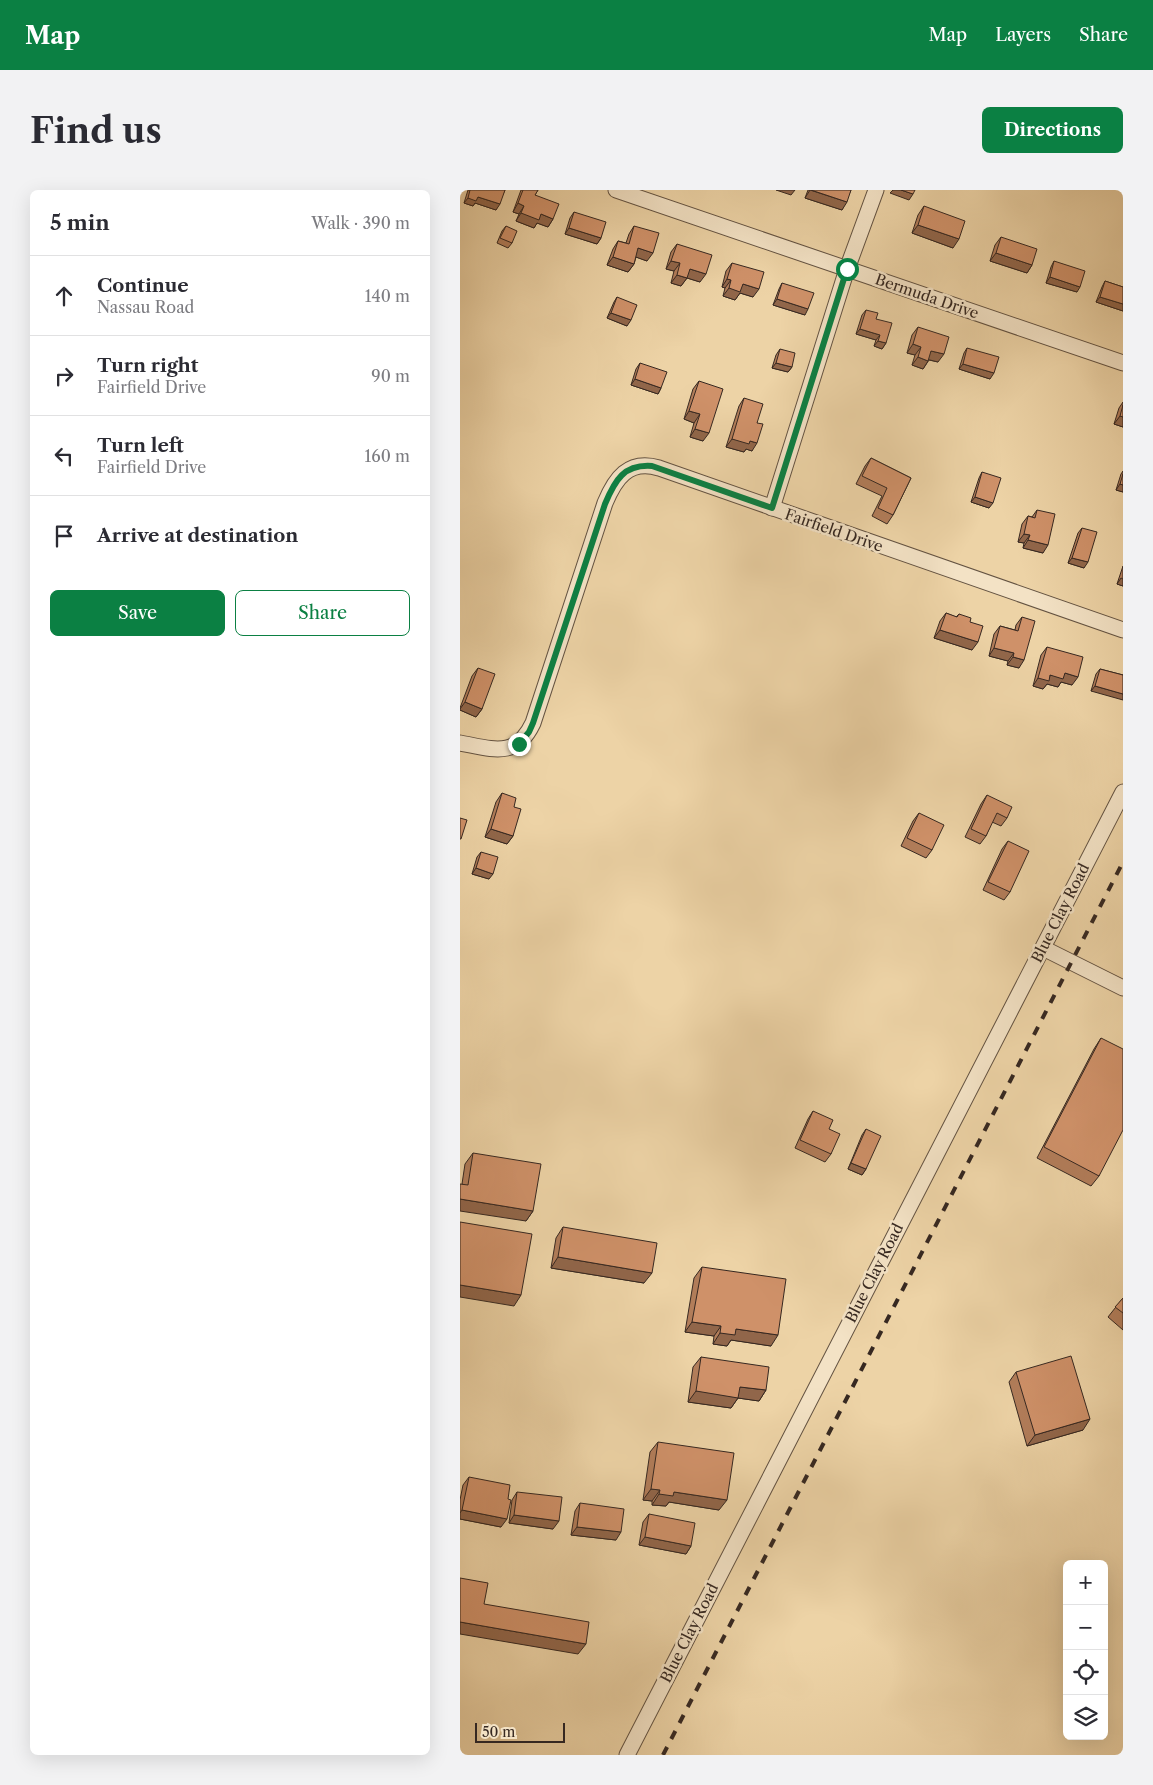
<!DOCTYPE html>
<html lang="en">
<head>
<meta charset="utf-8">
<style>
  :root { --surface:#fff; --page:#f2f2f3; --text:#2b2b33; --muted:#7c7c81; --line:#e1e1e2; --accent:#0b8043 }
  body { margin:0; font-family:"Libre Caslon Text",serif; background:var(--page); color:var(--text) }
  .controls { position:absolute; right:15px; bottom:15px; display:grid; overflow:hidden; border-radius:8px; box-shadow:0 5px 20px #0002 }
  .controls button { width:45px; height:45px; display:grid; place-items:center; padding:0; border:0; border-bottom:1px solid var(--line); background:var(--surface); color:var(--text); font:25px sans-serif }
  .scale { position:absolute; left:15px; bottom:12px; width:90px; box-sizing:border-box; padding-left:5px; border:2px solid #362821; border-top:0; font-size:14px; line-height:18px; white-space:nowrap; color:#362821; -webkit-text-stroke:4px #f3e2c5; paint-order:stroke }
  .stop { position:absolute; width:15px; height:15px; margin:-11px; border:4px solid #0b8043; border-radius:50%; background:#fff }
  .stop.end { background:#0b8043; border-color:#fff; box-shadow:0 1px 5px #0008 }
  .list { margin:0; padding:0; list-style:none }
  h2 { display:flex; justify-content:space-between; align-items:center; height:65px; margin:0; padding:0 20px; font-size:21px }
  h2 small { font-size:16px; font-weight:400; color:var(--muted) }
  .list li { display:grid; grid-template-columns:32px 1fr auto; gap:15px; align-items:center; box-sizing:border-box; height:80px; padding:0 20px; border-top:1px solid var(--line) }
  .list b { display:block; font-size:19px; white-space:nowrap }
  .list p { margin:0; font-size:16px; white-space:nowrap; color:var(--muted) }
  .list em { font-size:16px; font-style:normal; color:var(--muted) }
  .actions { display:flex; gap:10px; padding:15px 20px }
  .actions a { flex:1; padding:11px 0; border:1px solid var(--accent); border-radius:8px; text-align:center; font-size:18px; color:var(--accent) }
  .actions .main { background:var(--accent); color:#fff }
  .icon { flex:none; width:28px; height:28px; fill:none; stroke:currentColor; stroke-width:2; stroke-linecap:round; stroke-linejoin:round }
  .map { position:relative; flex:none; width:663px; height:1565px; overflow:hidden; border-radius:8px }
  header { display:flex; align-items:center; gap:30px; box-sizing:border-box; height:70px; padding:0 25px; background:var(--accent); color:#fff }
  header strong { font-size:24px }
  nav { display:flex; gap:28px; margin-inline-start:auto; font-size:18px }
  .intro { display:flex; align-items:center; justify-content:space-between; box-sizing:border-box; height:120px; padding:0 30px }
  h1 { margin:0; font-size:35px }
  .button { padding:12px 22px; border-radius:8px; background:var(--accent); color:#fff; font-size:18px; font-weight:700 }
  main { display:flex; gap:30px; padding:0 30px }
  aside { flex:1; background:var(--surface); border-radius:8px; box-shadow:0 5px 20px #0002 }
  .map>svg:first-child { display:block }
</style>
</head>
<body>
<header>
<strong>Map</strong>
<nav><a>Map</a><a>Layers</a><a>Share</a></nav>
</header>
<div class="intro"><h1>Find us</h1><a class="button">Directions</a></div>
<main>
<aside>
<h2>5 min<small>Walk · 390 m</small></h2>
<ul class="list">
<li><svg class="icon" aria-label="ahead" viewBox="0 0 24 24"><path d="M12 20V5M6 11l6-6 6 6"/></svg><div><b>Continue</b><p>Nassau Road</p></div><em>140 m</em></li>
<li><svg class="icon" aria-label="right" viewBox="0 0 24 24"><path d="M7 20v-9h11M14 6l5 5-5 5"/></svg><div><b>Turn right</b><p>Fairfield Drive</p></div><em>90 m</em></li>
<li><svg class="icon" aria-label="left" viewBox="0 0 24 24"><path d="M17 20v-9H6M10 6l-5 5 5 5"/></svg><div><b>Turn left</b><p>Fairfield Drive</p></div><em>160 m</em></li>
<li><svg class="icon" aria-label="arrive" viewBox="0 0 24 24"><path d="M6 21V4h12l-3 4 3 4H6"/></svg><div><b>Arrive at destination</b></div></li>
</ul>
<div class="actions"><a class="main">Save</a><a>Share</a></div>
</aside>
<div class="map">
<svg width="663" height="1565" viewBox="0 0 663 1565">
  <rect width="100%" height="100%" fill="#edd3a6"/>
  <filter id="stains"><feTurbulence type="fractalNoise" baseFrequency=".004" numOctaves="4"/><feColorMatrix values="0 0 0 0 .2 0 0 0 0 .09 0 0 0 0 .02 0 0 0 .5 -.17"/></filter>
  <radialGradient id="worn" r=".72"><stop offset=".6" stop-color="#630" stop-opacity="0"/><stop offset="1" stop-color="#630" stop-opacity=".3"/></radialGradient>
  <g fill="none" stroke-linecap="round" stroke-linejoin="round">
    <g stroke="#645342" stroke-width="17">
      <g id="minor">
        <path d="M156 0 663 173"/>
        <path d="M312 318 387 79 416 0"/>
        <path d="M0 553C33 559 56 569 73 533L145 313C155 289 168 269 199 278L663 440"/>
        <path d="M583 758 663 798"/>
        <path d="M167 1565 663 602"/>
      </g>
    </g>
    <use href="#minor" stroke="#f3e2c5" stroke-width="15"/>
    <path stroke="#362821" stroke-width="4" stroke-dasharray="9 9" stroke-linecap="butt" d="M203 1565 663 672"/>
  </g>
  <g fill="#b27d5a" stroke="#362821">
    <path d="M8 0H45L36 20 15 13 13 16 4 13Z"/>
    <path d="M61 0H78L75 5 93 29 88 37 77 33 74 38 56 31 59 24 53 22Z"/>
    <path d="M348 0H391L382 20 345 8Z"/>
    <path d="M464 16 493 58 452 43 458 25Z"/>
    <path d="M114 22 141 48 137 54 105 44 110 28Z"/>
    <path d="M46 36 52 53 48 58 37 53 42 41Z"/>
    <path d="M174 36 187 71 176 67 174 74 168 82 147 75 153 59 158 51 166 53 169 44Z"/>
    <path d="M541 47 572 75 567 83 530 71 535 55Z"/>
    <path d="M217 54 240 92 227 88 221 96 211 93 214 81 206 79 211 62Z"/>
    <path d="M594 71 617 102 586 93 591 77Z"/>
    <path d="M272 73 293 107 280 103 275 110 263 106 265 98 262 97 266 81Z"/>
    <path d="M645 91 663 97V121L636 112 642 97Z"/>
    <path d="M322 93 345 125 313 115 319 99Z"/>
    <path d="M157 107 167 136 147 128 154 112Z"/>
    <path d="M406 120 416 129 426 153 422 159 414 156 416 150 396 144 402 125Z"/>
    <path d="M458 137 478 172 469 170 463 179 452 175 455 165 447 163 452 145Z"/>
    <path d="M507 158 530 189 499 179 504 163Z"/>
    <path d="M320 159 332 177 328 182 312 178 316 165Z"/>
    <path d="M180 173 201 198 198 204 171 195 176 179Z"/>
    <path d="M239 191 243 251 230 247 234 233 224 229 233 199Z"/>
    <path d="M284 208 297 233 292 261 286 259 284 262 266 257 279 216Z"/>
    <path d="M663 212V237L654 234 659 218Z"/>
    <path d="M411 268 451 288 433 325 427 334 412 326 422 306 396 294 405 276Z"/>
    <path d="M663 281V302L656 300 661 284Z"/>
    <path d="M522 282 529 318 511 312 519 288Z"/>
    <path d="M577 320 583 363 563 358 564 353 558 352 562 334 568 326 572 327Z"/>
    <path d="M622 338 624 378 608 373 618 343Z"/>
    <path d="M663 376V396L657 394Z"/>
    <path d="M486 423 496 427 499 424 510 432 512 460 474 448 480 431Z"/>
    <path d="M562 427 559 478 547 475 548 471 529 466 534 444 540 436 555 440 556 435Z"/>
    <path d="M587 457 612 495 601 492 598 497 587 494 583 499 573 496 581 465Z"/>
    <path d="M18 478 22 519 16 527 0 520V518L12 486Z"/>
    <path d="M640 479 663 485 631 501 636 484Z"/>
    <path d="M42 603 54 617 53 646 47 654 25 647 36 612Z"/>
    <path d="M527 605 547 628 541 636 532 632 526 646 520 654 505 647 521 614Z"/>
    <path d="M459 623 472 660 466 668 441 656 453 631Z"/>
    <path d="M548 651 550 702 544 710 523 700 542 659Z"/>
    <path d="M21 662 29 689 12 684 17 667Z"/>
    <path d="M641 848 639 986 631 996 577 968 634 859Z"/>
    <path d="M353 921 369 939 371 964 365 972 335 958 348 929Z"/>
    <path d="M406 939V979L402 985 388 979 402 945Z"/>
    <path d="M13 963 73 1021 66 1031 2 994 5 974Z"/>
    <path d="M103 1037 184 1093 91 1078 96 1048Z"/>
    <path d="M242 1077 311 1156 271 1150 267 1156 253 1154 254 1146 225 1142 234 1088Z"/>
    <path d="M663 1108V1140L648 1127Z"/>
    <path d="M241 1167 306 1200 299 1211 278 1208 271 1218 228 1212 233 1177Z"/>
    <path d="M556 1182 623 1240 567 1256 549 1192Z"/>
    <path d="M198 1252 259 1320 209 1312 206 1316 192 1315V1311L183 1310 190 1262Z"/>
    <path d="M9 1287 41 1337 0 1329V1310L3 1295Z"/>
    <path d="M57 1302 93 1339 49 1333 52 1310Z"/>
    <path d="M120 1313 156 1350 111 1345 115 1321Z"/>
    <path d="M189 1324 231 1356 226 1364 179 1355 183 1332Z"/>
  </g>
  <g fill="#91664a" stroke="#362821">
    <path d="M316 0H335L331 5Z"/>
    <path d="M350 0 387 12 382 20 345 8Z"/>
    <path d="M433 0H441L453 4 449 10 430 3Z"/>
    <path d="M18 7 40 14 36 20 15 13 13 16 4 13 8 8Z"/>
    <path d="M58 13 64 16 59 24 53 22Z"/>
    <path d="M61 23 81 24 93 29 88 37 77 33 74 38 56 31Z"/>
    <path d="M458 35 499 49 493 58 452 43Z"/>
    <path d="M109 38 141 48 137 54 105 44Z"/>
    <path d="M178 58 193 63 187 71 173 66Z"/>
    <path d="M536 63 572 75 567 83 530 71Z"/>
    <path d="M153 67 174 74 168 82 147 75Z"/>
    <path d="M211 71 220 73 214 81 206 79Z"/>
    <path d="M230 79 246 84 240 92 224 87Z"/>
    <path d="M217 85 227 88 221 96 211 93Z"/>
    <path d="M590 87 620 97 617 102 586 93Z"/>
    <path d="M267 89 271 90 265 98 262 97Z"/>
    <path d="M283 94 299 99 293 107 280 103 275 110 263 106 269 98Z"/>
    <path d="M640 107 663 114V121L636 112Z"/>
    <path d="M317 109 348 119 345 125 313 115Z"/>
    <path d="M151 123 171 130 167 136 147 128Z"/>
    <path d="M400 139 420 145 416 150 396 144Z"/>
    <path d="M418 151 426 153 422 159 414 156Z"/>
    <path d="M453 154 461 157 455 165 447 163Z"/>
    <path d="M471 161 484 164 478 172 466 169Z"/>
    <path d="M458 167 468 171 463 179 452 175Z"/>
    <path d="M316 173 332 177 328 182 312 178Z"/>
    <path d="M503 174 534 183 530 189 499 179Z"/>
    <path d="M175 189 201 198 198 204 171 195Z"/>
    <path d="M229 221 240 224 234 233 224 229Z"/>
    <path d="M660 226 663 227V237L654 234Z"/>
    <path d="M235 239 249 243 243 251 230 247Z"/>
    <path d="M272 249 290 251 297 253 292 261 286 259 284 262 266 257Z"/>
    <path d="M660 294 663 295V302L656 300Z"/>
    <path d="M515 307 533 313 529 318 511 312Z"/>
    <path d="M564 344 570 345 564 353 558 352Z"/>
    <path d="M568 350 588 355 583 363 563 358Z"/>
    <path d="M612 368 628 372 624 378 608 373Z"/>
    <path d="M661 388 663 389V396L657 394Z"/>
    <path d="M480 440 518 452 512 460 474 448Z"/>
    <path d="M534 458 554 463 548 471 529 466Z"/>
    <path d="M553 467 564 470 559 478 547 475Z"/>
    <path d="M605 483 618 487 612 495 601 492 598 497 587 494 583 499 573 496 578 488Z"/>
    <path d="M635 496 663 504V510L631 501Z"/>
    <path d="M5 512 22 519 16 527 0 520V519Z"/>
    <path d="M31 639 53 646 47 654 25 647Z"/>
    <path d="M16 678 33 684 29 689 12 684Z"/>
    <path d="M391 973 406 979 402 985 388 979Z"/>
    <path d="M0 1009 73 1021 66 1031 0 1021Z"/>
    <path d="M98 1067 192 1083 184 1093 91 1078Z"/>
    <path d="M0 1095 61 1105 54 1116 0 1107Z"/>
    <path d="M232 1132 261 1136 254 1146 225 1142Z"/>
    <path d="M276 1139 318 1145 311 1156 271 1150 267 1156 253 1154 260 1143Z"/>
    <path d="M280 1197 306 1200 299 1211 278 1208 271 1218 228 1212 236 1201Z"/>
    <path d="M630 1229 623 1240 567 1256 575 1245Z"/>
    <path d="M191 1299 200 1300 192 1311 183 1310Z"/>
    <path d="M214 1302 267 1310 259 1320 209 1312 206 1316 192 1315 199 1304Z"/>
    <path d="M2 1320 47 1329 41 1337 0 1329V1323Z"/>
    <path d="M54 1325 99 1331 93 1339 49 1333Z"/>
    <path d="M117 1337 161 1342 156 1350 111 1345Z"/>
    <path d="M185 1347 231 1356 226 1364 179 1355Z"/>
    <path d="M0 1432 126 1454 118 1464 0 1444Z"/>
  </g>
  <g fill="#cf9169" stroke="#362821">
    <path d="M10 0H45L40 14 18 7 16 11 8 8Z"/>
    <path d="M63 0H78L75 5 99 14 93 29 81 24 79 30 61 23 64 16 58 13Z"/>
    <path d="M351 0H391L387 12Z"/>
    <path d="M441 0H455L453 4Z"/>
    <path d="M464 16 505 31 499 49 458 35Z"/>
    <path d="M114 22 146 32 141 48 109 38Z"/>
    <path d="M46 36 57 41 52 53 40 48Z"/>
    <path d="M174 36 199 43 193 63 178 58 174 74 153 67 158 51 169 54Z"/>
    <path d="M541 47 577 59 572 75 536 63Z"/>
    <path d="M217 54 252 65 246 84 230 79 227 88 217 85 220 73 211 71Z"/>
    <path d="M594 71 625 81 620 97 590 87Z"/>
    <path d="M272 73 304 82 299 99 283 94 280 102 269 98 271 90 267 89Z"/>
    <path d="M645 91 663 97V114L640 107Z"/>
    <path d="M322 93 354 103 348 119 317 109Z"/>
    <path d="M157 107 177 115 171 130 151 123Z"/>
    <path d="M406 120 418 123 416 129 432 133 426 153 418 151 420 145 400 139Z"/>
    <path d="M458 137 489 147 484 164 471 161 468 171 458 167 461 157 453 154Z"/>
    <path d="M507 158 539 167 534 183 503 174Z"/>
    <path d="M320 159 335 163 332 177 316 173Z"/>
    <path d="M180 173 207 182 201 198 175 189Z"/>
    <path d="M239 191 263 199 249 243 235 239 240 224 229 221Z"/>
    <path d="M284 208 303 214 297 233 303 234 297 253 290 251 289 254 272 249Z"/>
    <path d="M663 215V227L660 226Z"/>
    <path d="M411 268 451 288 433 325 418 318 427 298 402 286Z"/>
    <path d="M522 282 541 288 533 313 515 307Z"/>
    <path d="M663 284V295L660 294Z"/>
    <path d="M577 320 595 324 588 355 568 350 570 345 564 344 568 326 575 328Z"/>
    <path d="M622 338 637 342 628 372 612 368Z"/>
    <path d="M486 423 497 427 499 424 511 428 510 432 523 436 518 452 480 440Z"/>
    <path d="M562 427 575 431 564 470 553 467 554 463 534 458 540 436 558 441Z"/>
    <path d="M587 457 623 467 618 487 605 483 603 489 590 485 589 491 578 488Z"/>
    <path d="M18 478 35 484 22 519 5 512Z"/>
    <path d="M640 479 663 485V504L635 496Z"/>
    <path d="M42 603 56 608 54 617 61 619 53 646 31 639Z"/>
    <path d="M527 605 552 617 547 628 537 623 526 646 511 639Z"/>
    <path d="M459 623 484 635 472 660 447 648Z"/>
    <path d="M0 628 7 630 1 649H0Z"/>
    <path d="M548 651 569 661 550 702 528 692Z"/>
    <path d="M21 662 38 667 33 684 16 678Z"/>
    <path d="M641 848 663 859V940L639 986 584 957Z"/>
    <path d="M353 921 373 930 369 939 380 944 371 964 340 950Z"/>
    <path d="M406 939 421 946 406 979 391 973Z"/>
    <path d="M13 963 81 974 73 1021 0 1009V994L8 995Z"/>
    <path d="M0 1032 72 1044 61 1105 0 1095Z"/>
    <path d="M103 1037 197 1053 192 1083 98 1067Z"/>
    <path d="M242 1077 326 1089 318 1145 276 1139 275 1145 260 1143 261 1136 232 1132Z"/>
    <path d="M663 1108V1123L655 1117Z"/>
    <path d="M611 1166 630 1229 575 1245 556 1182Z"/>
    <path d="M241 1167 309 1177 306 1200 280 1197 278 1208 236 1201Z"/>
    <path d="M198 1252 274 1263 267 1310 214 1302 213 1306 199 1304 200 1300 191 1299Z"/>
    <path d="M9 1287 50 1295 48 1309 51 1310 47 1329 2 1320Z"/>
    <path d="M57 1302 102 1307 99 1331 54 1325Z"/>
    <path d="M120 1313 164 1319 161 1342 117 1337Z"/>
    <path d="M189 1324 235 1333 231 1356 185 1347Z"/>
    <path d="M0 1388 28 1393 24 1414 129 1432 126 1454 0 1432Z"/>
  </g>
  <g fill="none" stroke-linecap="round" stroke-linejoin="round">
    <path stroke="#0b8043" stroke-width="6" d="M59 554 69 542 73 533 145 314C155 290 164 274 192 276L312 318 387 79"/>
  </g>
  <g text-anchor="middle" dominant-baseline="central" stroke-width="5" stroke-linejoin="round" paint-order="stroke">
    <g font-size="15" fill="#362821" stroke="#f3e2c5">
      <text transform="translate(467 106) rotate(19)">Bermuda Drive</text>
      <text transform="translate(374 340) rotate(19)">Fairfield Drive</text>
      <text transform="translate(600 723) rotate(-63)">Blue Clay Road</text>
      <text transform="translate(414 1083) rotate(-63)">Blue Clay Road</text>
      <text transform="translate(229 1443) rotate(-63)">Blue Clay Road</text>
    </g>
  </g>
  <rect width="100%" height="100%" filter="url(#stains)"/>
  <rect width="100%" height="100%" fill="url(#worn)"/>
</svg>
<div class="controls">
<button>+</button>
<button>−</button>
<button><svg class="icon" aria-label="locate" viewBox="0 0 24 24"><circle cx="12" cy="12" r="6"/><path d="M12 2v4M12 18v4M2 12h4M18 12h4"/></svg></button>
<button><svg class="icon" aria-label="layers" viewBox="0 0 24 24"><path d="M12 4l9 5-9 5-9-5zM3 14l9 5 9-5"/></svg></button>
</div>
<div class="scale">50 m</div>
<div class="stop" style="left:387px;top:79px"></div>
<div class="stop end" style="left:59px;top:554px"></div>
</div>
</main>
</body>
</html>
